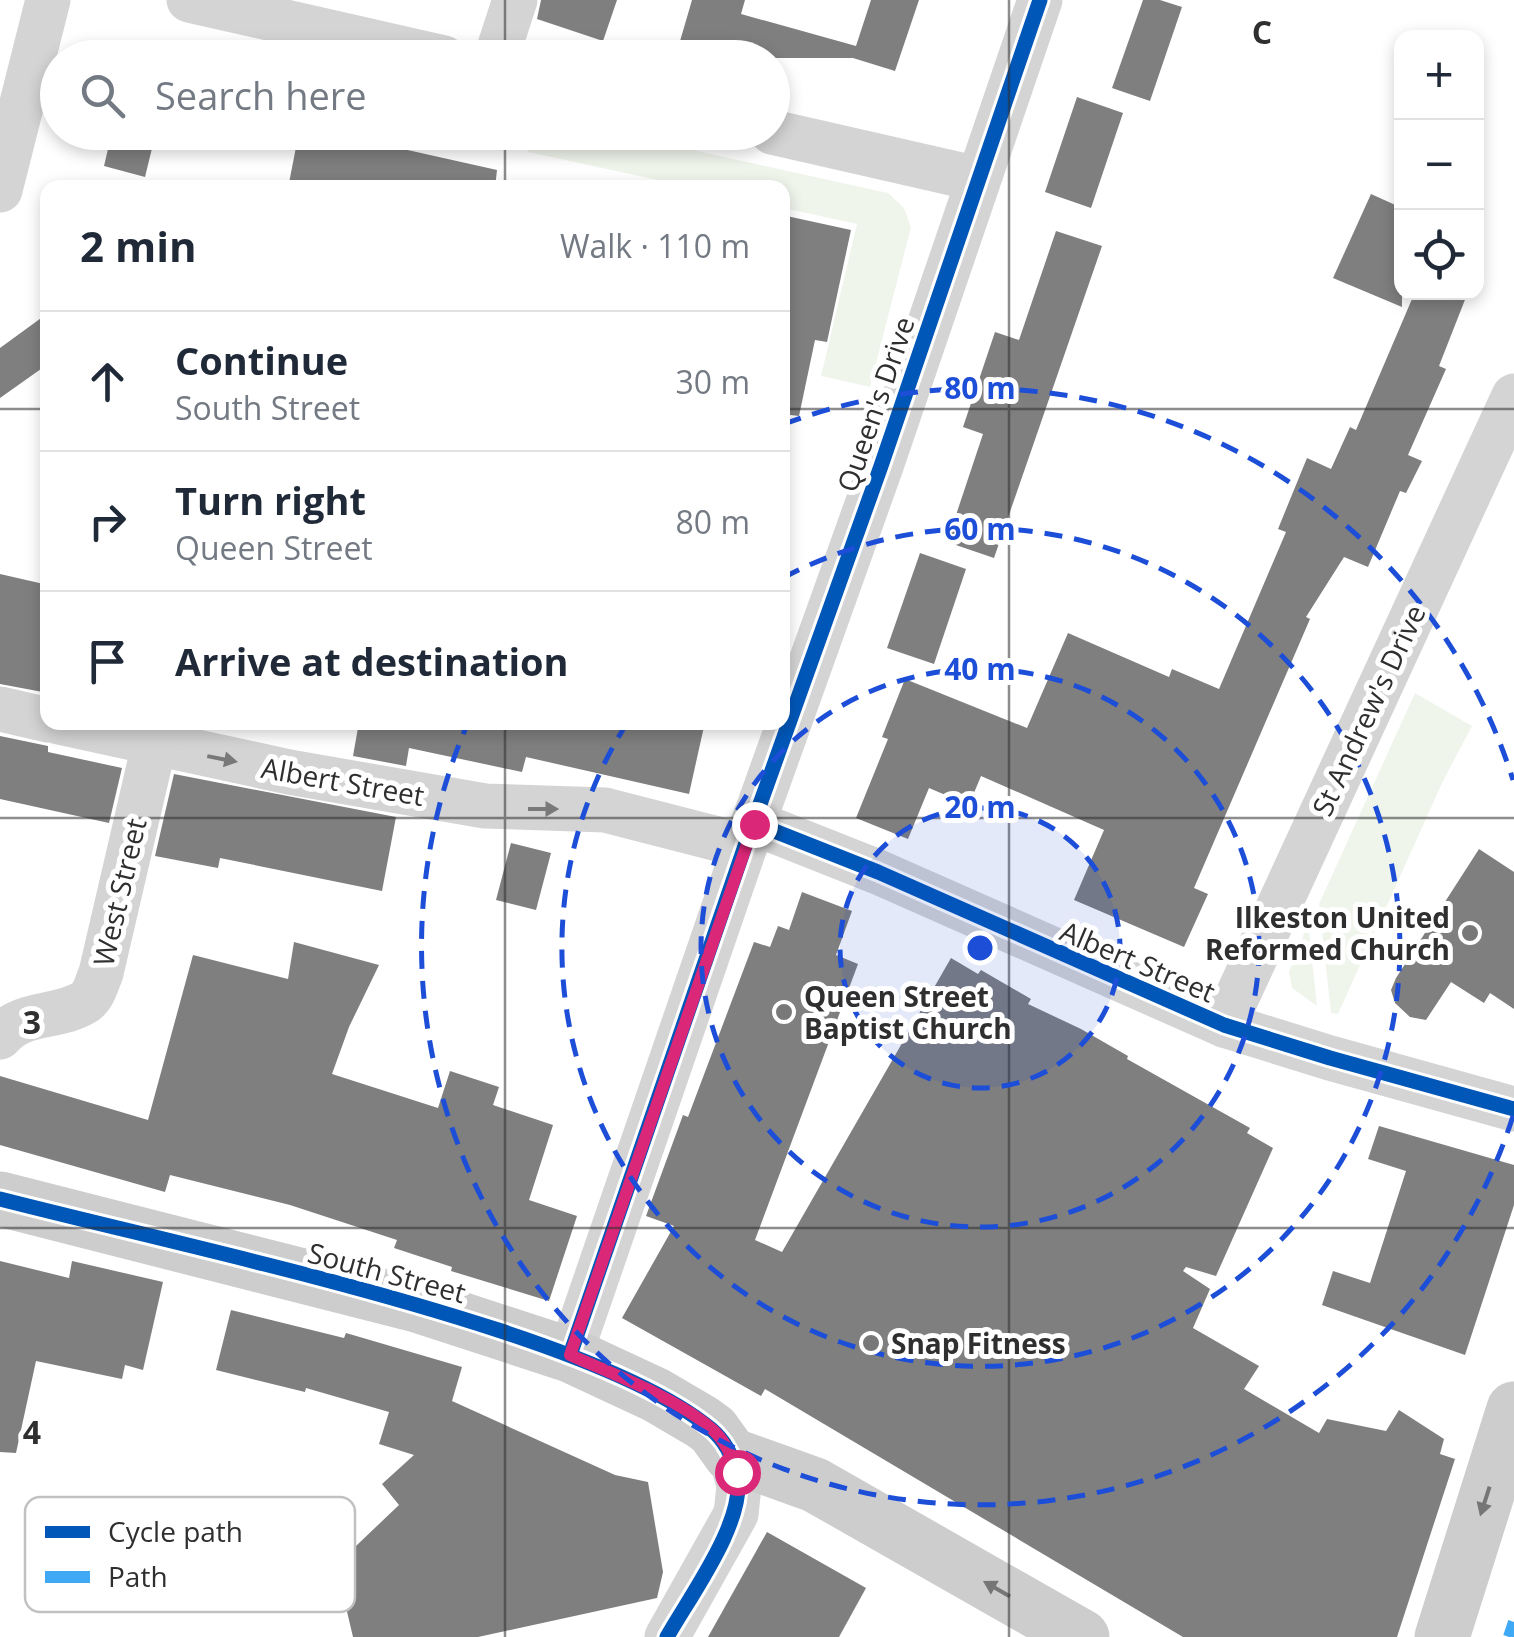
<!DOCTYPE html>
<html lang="en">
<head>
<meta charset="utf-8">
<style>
  :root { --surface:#fff; --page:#f6f6f7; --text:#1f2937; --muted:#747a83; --line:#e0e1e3 }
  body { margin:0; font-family:"Open Sans",sans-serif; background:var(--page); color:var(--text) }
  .controls { position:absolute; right:30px; top:30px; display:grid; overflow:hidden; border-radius:20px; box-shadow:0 5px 15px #0003 }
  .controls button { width:90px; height:90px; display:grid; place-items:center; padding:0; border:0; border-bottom:2px solid var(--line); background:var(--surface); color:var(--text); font:50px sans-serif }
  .stop { position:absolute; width:30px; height:30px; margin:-22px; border:8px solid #db2777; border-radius:50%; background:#fff }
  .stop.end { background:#db2777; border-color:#fff; box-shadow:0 2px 10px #0008 }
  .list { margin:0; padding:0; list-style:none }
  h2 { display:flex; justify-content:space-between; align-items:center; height:130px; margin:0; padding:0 40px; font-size:42px }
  h2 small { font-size:32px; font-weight:400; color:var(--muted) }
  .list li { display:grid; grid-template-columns:65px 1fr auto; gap:30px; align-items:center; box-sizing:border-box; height:140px; padding:0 40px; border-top:2px solid var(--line) }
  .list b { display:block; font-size:38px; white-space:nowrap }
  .list p { margin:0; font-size:32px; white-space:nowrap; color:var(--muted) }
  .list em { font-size:32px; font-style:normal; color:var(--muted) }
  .icon { flex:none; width:55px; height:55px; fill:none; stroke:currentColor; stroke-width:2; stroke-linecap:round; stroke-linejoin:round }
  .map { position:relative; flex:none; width:1514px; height:1637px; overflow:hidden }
  .search { position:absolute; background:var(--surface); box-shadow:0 5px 15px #0003; left:40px; top:40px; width:750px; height:110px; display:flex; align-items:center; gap:25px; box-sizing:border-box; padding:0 35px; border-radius:55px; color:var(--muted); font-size:38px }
  .panel { position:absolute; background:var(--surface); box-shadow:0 5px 15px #0003; left:40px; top:180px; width:750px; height:550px; border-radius:20px }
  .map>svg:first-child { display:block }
</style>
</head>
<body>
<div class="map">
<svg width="1514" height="1637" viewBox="0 0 1514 1637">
  <rect width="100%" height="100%" fill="#fff"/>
  <g fill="#f0f5ec">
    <path d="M533 133H616L888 193 904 208 911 227 870 387 821 376 857 224 783 208 782 188 690 187 528 152Z"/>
    <path d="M1415 693 1472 726 1443 781 1338 1014 1331 1013 1319 904Z"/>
    <path d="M1308 923 1317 1006 1292 988 1289 972Z"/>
  </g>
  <g fill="#7f7f7f">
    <path d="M541 0H617L603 41 537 19Z"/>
    <path d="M692 0H745L741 14 856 46 871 0H919L895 71 853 58H713L678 48Z"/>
    <path d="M1143 0H1160L1182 7 1150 101 1112 88Z"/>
    <path d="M1077 97 1123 113 1091 208 1045 192Z"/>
    <path d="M112 132H156L145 177 104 166Z"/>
    <path d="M299 132H327L497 170 495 188H288Z"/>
    <path d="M1371 194 1402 208V307L1333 278Z"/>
    <path d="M782 215 851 230 827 342 815 340 799 416 782 414Z"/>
    <path d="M1056 231 1102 246 994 558 947 542 983 434 963 427 995 332 1019 340Z"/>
    <path d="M1415 292H1468L1439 366 1446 369 1408 455 1422 461 1406 493 1400 491 1368 567 1344 557 1306 617 1310 619 1194 888 1208 894 1184 947 1074 900 1104 830 981 776 969 805 929 788 908 839 856 818 888 739 882 737 905 679 1027 728 1068 633 1169 677 1172 669 1219 689 1286 532 1278 529 1307 458 1331 469 1350 427 1356 430Z"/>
    <path d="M48 313V364L0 398V348Z"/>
    <path d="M920 553 966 569 934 664 887 648Z"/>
    <path d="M0 574 48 585V693L0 684Z"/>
    <path d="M359 722H705L689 794 526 757 522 772 409 748 406 766 353 756Z"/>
    <path d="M0 736 48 746V752L122 768 109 823 0 799Z"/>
    <path d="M174 774 396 817 382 891 220 858 218 868 155 856Z"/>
    <path d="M511 843 551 853 536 910 496 900Z"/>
    <path d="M1479 849 1514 872V1009L1490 993 1484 1003 1451 982 1426 1020 1410 1017 1395 1003 1391 990 1396 978Z"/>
    <path d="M802 892 852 911 836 955 858 964 755 1240 782 1252 951 958 978 974 981 970 1031 999 1028 1004 1081 1029 1128 1056 1127 1059 1250 1128 1247 1133 1273 1148 1216 1276 1186 1267 1183 1271 1210 1289 1193 1328 1259 1366 1244 1389 1319 1433 1327 1419 1386 1431 1399 1410 1444 1439 1440 1454 1455 1459 1397 1637H1183L765 1389 761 1396 622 1318 674 1226 646 1216 683 1115 688 1117 754 942 770 947 778 926 789 930Z"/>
    <path d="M294 942 379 965 349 1027 332 1074 438 1108 450 1071 499 1087 493 1105 553 1125 529 1200 577 1216 549 1301 451 1271 452 1267 394 1248 397 1240 290 1205 170 1175 165 1192 0 1145V1076L148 1120 193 955 288 979Z"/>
    <path d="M1379 1126 1514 1165V1205L1465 1355 1322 1305 1333 1271 1370 1283 1406 1171 1368 1159Z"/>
    <path d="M0 1261 69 1278 72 1261 163 1282 143 1370 125 1365 122 1379 36 1361 16 1453 0 1452Z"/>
    <path d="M231 1310 344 1338 346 1333 462 1367 452 1401 615 1475 648 1482 663 1572 657 1598 478 1637H353L336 1565 399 1505 382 1484 414 1455 379 1444 389 1412 306 1388 305 1392 216 1370Z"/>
    <path d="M767 1532 866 1588 839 1637H708Z"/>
  </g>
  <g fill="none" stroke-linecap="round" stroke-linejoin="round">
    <g stroke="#d4d4d4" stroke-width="45">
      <path d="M189 0 444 58"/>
      <path d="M496 58 515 0"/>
      <path d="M772 132 978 179"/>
      <path d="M0 190 48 0"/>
      <path d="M0 709 48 720"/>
      <path d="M59 722 289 772 485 806 605 810 745 846"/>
      <path d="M754 823 878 872 1224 1025 1330 1058 1514 1109"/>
      <path d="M1224 1025 1514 396"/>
      <path d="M0 1037C22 1010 58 1019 85 1002 94 996 97 982 101 973L154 745"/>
      <path d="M570 1355 745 846 881 466 1040 0"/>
      <path d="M667 1637 736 1514 739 1486 731 1455"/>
    </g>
    <g stroke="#cdcdcd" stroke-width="55">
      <path d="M0 1199 417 1305 570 1355 656 1395 702 1422 713 1430 731 1455 815 1485 1082 1637"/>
      <path d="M1442 1637 1514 1409"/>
    </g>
    <path stroke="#3fa9f5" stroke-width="12" stroke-dasharray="25 12" stroke-linecap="butt" d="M1509 1637 1514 1622"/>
    <g stroke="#fff" stroke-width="21">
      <g id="cycleway">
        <path d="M754 823 878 872 1224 1025 1330 1058 1514 1109"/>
        <path d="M0 1199C166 1241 335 1277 498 1330 562 1351 660 1386 711 1429 724 1440 733 1457 737 1474 747 1520 690 1596 667 1637"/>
        <path d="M570 1355 745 846 881 466 1040 0"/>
      </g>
    </g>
    <use href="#cycleway" stroke="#0057b8" stroke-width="15"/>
  </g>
  <defs><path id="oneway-solid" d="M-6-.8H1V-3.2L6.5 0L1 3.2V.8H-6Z" transform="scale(2.5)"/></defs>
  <g fill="#797979">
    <use href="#oneway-solid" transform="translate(222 759) rotate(11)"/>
    <use href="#oneway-solid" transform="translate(543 809)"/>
  </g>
  <g fill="#767676">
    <use href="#oneway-solid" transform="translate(1485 1501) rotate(108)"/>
    <use href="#oneway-solid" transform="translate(997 1589) rotate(-150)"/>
  </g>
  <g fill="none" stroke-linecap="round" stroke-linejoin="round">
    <path stroke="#db2777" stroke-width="12" d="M737 1472C732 1456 725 1441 713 1430 679 1399 613 1374 570 1355L754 824"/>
  </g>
  <path fill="none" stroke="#2f2f2f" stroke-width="2.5" stroke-opacity="0.55" d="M505 0V58M1009 0V1637M505 132V188M0 409H48M782 409H1514M505 722V1637M0 818H1514M0 1228H1514"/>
  <circle cx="980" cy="948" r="140" fill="#1d4ed8" fill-opacity=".12"/>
  <g fill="none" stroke="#1d4ed8" stroke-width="5" stroke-dasharray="18 12">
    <circle cx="980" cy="948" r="140"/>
    <circle cx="980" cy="948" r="279"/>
    <path d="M783 578A419 419 0 1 1 627 723"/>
    <path d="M1513 1116A559 559 0 1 1 467 725M784 424A559 559 0 0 1 1513 780"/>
  </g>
  <g fill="#787878" stroke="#fff" stroke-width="4">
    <circle cx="1470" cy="933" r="10"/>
    <circle cx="784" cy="1012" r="10"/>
    <circle cx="871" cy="1343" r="10"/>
  </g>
  <g text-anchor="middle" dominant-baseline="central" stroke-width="10" stroke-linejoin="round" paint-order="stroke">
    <g font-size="28" fill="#2f2f2f" stroke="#fff">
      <text transform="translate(875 404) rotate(-71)">Queen's Drive</text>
      <text transform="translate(1368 710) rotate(-65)">St Andrew's Drive</text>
      <text transform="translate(343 781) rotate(10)">Albert Street</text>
      <text transform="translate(119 892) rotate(-77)">West Street</text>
      <text transform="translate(1138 961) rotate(23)">Albert Street</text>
      <text transform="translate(387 1272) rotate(15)">South Street</text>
    </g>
    <g font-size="28" font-weight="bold" fill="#2f2f2f" stroke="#fff" text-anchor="start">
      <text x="1450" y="917" text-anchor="end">Ilkeston United<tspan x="1450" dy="32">Reformed Church</tspan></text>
      <text x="804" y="996">Queen Street<tspan x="804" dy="32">Baptist Church</tspan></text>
      <text x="891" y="1343">Snap Fitness</text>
    </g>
  </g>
  <rect x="25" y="1497" width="330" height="115" rx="15" fill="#fff" stroke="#c1c1c1" stroke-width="2.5"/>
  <rect x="45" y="1526" width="45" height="12" fill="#0057b8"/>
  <rect x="45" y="1571" width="45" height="12" fill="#3fa9f5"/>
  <g font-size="28" fill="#2f2f2f">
    <text x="108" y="1542">Cycle path</text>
    <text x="108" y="1587">Path</text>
  </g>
  <g font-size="32" text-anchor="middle" font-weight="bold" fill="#2f2f2f" stroke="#fff" stroke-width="10" stroke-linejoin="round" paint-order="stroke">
    <text x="1262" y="44">C</text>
    <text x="32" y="1034">3</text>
    <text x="32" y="1444">4</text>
  </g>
  <circle cx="980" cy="948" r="15" fill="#1d4ed8" stroke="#fff" stroke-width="5"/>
  <g font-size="30" text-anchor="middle" font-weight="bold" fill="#1d4ed8" stroke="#fff" stroke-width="10" stroke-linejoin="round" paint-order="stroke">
    <text x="980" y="399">80 m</text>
    <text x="980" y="540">60 m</text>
    <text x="980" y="680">40 m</text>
    <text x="980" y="818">20 m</text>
  </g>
</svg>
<div class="controls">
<button>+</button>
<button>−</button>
<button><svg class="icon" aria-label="locate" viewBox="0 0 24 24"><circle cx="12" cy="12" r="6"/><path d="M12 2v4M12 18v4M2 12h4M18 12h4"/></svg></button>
</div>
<div class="stop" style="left:737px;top:1472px"></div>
<div class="stop end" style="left:754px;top:824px"></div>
<div class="search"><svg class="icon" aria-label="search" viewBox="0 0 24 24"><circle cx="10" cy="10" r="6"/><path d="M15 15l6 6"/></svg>Search here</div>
<section class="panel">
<h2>2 min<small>Walk · 110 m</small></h2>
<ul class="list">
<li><svg class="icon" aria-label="ahead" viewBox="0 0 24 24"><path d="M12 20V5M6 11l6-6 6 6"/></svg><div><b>Continue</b><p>South Street</p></div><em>30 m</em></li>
<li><svg class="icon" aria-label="right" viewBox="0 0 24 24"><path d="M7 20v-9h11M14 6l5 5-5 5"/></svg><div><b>Turn right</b><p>Queen Street</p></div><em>80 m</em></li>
<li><svg class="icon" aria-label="arrive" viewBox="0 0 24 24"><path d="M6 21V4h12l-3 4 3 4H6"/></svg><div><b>Arrive at destination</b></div></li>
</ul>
</section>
</div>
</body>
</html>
